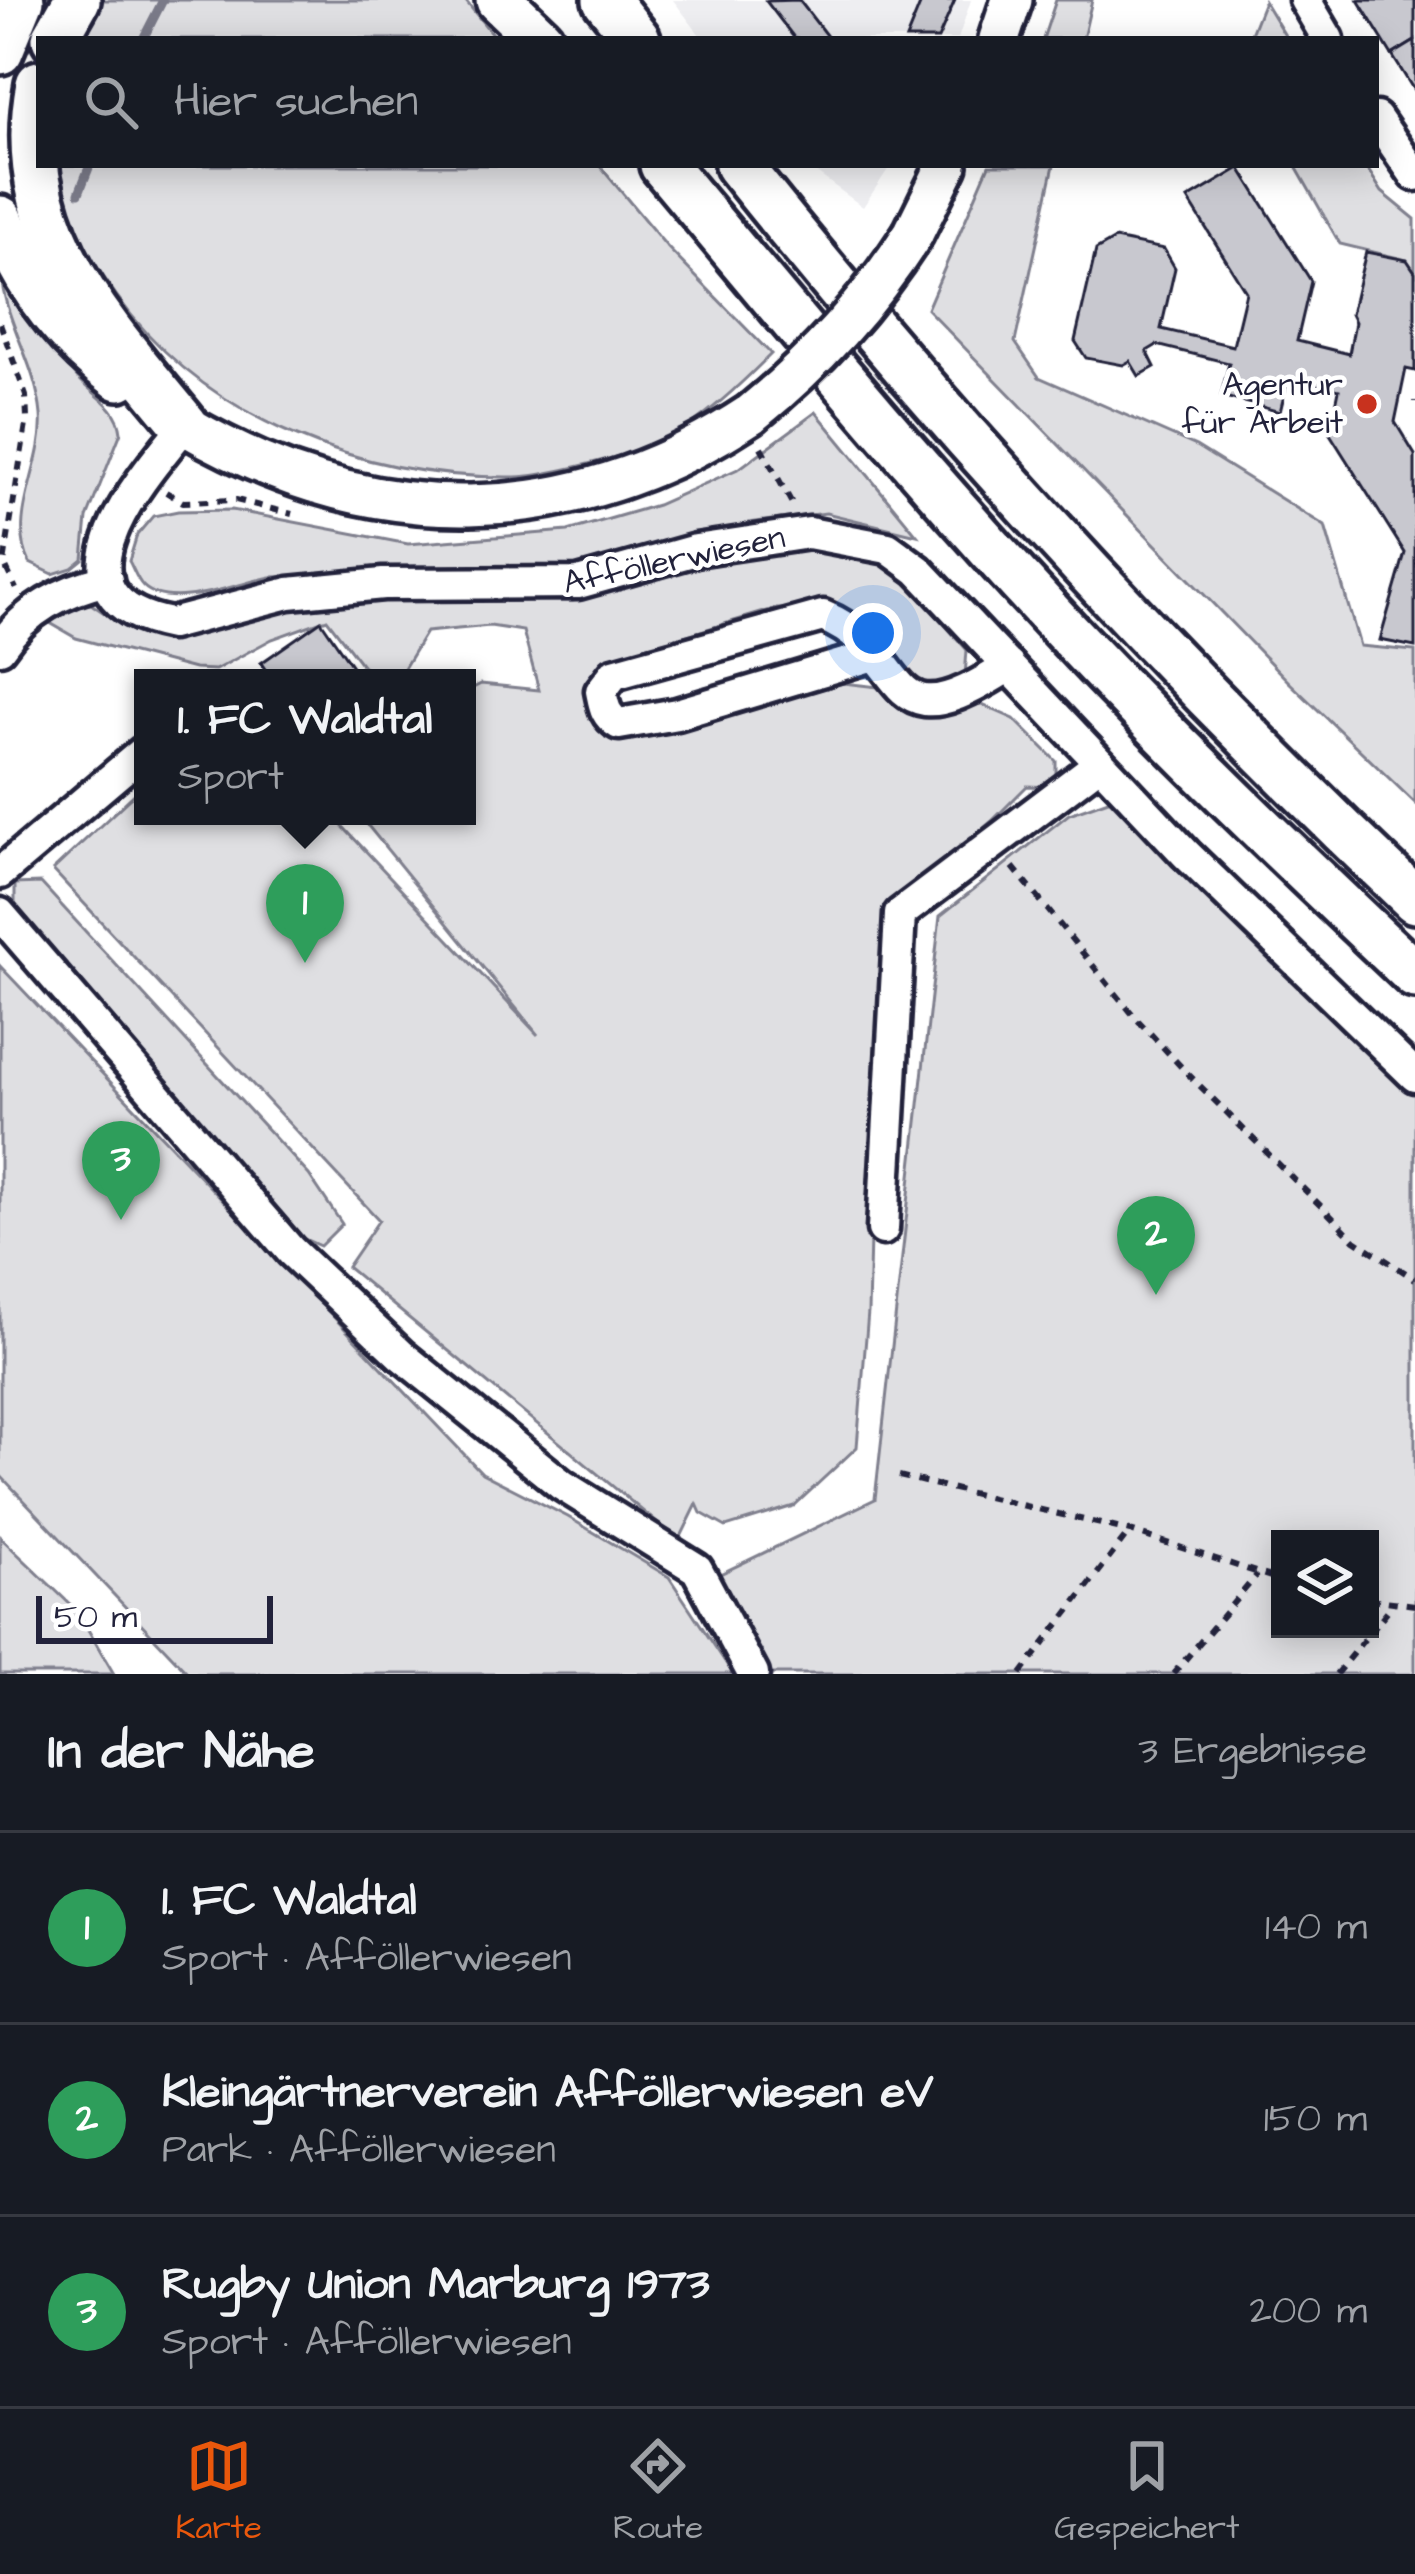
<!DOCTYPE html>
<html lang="de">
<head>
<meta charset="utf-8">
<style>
  :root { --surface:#171b24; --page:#20242c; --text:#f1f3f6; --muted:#9ea1a6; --line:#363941; --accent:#ea580c }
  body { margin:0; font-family:"Architects Daughter",sans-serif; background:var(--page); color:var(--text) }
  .controls { position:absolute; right:36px; bottom:36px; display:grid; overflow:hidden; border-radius:0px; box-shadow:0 6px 30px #0003 }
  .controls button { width:108px; height:108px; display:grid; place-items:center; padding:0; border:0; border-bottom:3px solid var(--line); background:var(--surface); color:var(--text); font:60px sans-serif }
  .scale { position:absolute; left:36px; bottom:30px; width:237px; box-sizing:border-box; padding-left:12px; border:6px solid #22223b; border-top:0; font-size:33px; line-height:42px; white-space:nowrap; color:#22223b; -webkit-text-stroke:9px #fff; paint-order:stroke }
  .you { position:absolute; left:873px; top:633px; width:42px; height:42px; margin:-30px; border:9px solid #fff; border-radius:50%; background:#1a73e8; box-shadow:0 0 0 18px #1a73e833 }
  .badge { display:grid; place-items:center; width:78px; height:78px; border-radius:50%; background:var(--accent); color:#fff; font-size:39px; font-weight:700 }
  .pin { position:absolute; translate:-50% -99px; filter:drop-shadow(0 3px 6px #0008) }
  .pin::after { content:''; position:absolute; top:63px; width:42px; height:36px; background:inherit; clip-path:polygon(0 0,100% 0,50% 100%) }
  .popup { position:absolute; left:134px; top:669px; width:342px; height:156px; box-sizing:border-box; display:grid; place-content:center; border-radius:0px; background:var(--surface); filter:drop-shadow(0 3px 9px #0005); font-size:39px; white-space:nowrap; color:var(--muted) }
  .popup b { font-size:45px; color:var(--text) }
  .popup::after { content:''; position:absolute; left:50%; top:100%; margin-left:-24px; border:24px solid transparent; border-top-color:var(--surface) }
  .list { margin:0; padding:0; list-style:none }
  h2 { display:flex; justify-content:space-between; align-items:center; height:156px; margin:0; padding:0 48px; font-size:51px }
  h2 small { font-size:39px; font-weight:400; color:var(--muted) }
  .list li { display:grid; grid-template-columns:78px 1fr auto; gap:36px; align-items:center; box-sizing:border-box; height:192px; padding:0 48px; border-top:3px solid var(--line) }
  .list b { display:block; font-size:45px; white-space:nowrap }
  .list p { margin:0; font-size:39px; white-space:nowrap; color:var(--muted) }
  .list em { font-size:39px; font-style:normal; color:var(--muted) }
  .icon { flex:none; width:66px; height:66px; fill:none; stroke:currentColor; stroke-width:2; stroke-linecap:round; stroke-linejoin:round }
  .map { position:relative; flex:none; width:1415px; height:1674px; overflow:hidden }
  .search { position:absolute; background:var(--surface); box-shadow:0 6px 30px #0003; left:36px; right:36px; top:36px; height:132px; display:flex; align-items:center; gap:30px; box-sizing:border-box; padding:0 42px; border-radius:0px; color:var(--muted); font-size:45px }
  .sheet { height:732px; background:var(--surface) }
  nav { display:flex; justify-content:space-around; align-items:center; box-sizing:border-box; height:168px; border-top:3px solid var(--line); background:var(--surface); font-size:33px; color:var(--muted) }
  nav a { display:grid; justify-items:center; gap:6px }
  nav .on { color:var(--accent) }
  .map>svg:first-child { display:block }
</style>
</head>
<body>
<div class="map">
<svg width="1415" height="1674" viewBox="0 0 1415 1674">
  <rect width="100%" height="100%" fill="#fff"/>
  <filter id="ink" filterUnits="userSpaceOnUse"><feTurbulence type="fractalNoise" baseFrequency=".00833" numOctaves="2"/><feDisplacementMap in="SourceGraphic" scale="24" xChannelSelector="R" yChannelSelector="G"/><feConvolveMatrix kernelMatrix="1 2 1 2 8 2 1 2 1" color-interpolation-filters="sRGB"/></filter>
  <g filter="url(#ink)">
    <g fill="#eeeef1">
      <path d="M673 0H971L958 39H703Z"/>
      <path d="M806 165H891L863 207Z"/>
    </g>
    <g fill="#dfdfe2" stroke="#80808e" stroke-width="3" fill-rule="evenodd">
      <path d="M102 0H465L496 39H78Z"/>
      <path d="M1056 0H1092L1083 39H1043Z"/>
      <path d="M1264 1 1287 39H1249Z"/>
      <path d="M55 165H599L668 248 771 354C740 385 691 433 648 447 620 457 542 477 515 477 363 479 206 421 116 295 85 251 63 219 55 165Z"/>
      <path d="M989 165H1054L1015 342 1039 377 1196 446 1325 526 1360 646 1415 651V803L1289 682 927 309Z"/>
      <path d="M1295 165H1365L1382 192 1415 219V272L1407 260 1340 244Z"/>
      <path d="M0 261C21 302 47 337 74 373 90 394 118 404 121 432L87 518 83 559 72 568 53 574 30 563C7 516 45 465 41 415 36 360 0 316 0 261Z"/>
      <path d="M816 412 917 535 826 513 749 523 572 569 271 577C238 583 169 612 143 586 137 580 133 568 129 561L137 535 153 516 178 511 232 510 408 544 568 531 657 505 740 468Z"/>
      <path d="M823 548 872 557 902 576 967 650 965 676 945 691 919 687 901 662 832 609H774L614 657 593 676 590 705 606 738 687 727 843 683 878 687 903 705 938 712 980 704 1014 719 1056 761V787L1027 786 992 821 889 909 875 1052 868 1312 857 1447 794 1506 726 1527 701 1513 697 1504 679 1541 347 1267 379 1220 53 870 143 786V816H333L538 1035 360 816H467V691L481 684 539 690 523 631 490 626 426 632 398 678H372L327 619 272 639 215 670 194 669 76 638 45 620 75 604H91L130 630 174 642 271 612 372 598 573 601 710 560Z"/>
      <path d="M1111 799 1415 1091V1674H766L716 1576 875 1499 940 916 1069 814ZM1280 1539H1370V1629H1280Z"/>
      <path d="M41 883 309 1175 342 1224 320 1246 298 1236 15 904V884Z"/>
      <path d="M0 966 482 1473 568 1517 669 1577 733 1674H189L0 1475Z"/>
      <path d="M0 1537 77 1611 114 1674H0Z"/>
    </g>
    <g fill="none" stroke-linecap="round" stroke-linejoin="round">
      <g stroke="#7a7a88" stroke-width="9">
        <path d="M143 39 163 0"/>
        <path d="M79 193 90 165"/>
      </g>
    </g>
    <g fill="#c8c8cf" stroke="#22223b" stroke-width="3">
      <path d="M799 0 829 39H795L766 1Z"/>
      <path d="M922 0H955L938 39H906Z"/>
      <path d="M1358 0H1415V41L1392 55Z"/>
      <path d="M1415 41V92L1392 55Z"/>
      <path d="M1240 168 1311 281 1297 341 1349 354 1355 322 1351 314 1366 252 1407 260 1415 272V371L1406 369 1395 422 1415 455V647L1380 640 1405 553 1330 434 1339 390 1288 379 1280 412 1221 396 1229 363 1157 345 1147 351 1155 367 1139 376 1130 361 1123 365 1086 358 1075 341 1096 250 1115 239 1164 249 1175 268 1161 329 1233 346 1246 292 1188 199Z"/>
      <path d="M321 621 360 678H271L261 663Z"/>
    </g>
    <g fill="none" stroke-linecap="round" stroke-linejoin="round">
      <g stroke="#22223b" stroke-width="39">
        <g id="minor">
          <path d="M1305 0 1328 39"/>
          <path d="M1376 118 1415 175"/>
          <path d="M185 425C139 481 37 599 171 624L289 593 383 584 578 583 696 550 809 533 888 548 918 570 1186 854 1415 1076"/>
          <path d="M0 648C26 609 62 591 107 580"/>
          <path d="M874 655 677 714 619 724C605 716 604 706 601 691L614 674 823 616C916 654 877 752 1009 666"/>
          <path d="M0 873 143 752"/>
          <path d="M0 914 291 1251 401 1355 562 1485 697 1569 753 1674"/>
          <path d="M883 1229 900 914 1100 763"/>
        </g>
      </g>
      <g stroke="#22223b" stroke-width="48">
        <g id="major">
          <path d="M999 39 1012 0"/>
          <path d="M913 234 947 165"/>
          <path d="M185 425C371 534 571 533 751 414"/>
        </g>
      </g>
      <g stroke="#22223b" stroke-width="54">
        <g id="highway">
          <path d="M499 0 540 39"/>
          <path d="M606 0 637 39"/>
          <path d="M55 39 77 0"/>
          <path d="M0 51 21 0"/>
          <path d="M39 84C11 229 100 321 185 425"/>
          <path d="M663 165C790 317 916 470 1051 615 1167 740 1291 858 1415 975"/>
          <path d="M738 165C946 426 1173 671 1415 900"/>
          <path d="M0 219C24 283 64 336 119 377"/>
        </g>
      </g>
      <g stroke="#22223b" stroke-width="6" stroke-dasharray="9 9" stroke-linecap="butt">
        <path d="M0 323 26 396 27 418 4 563 16 589"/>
        <path d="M1415 401V402"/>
        <path d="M761 447 795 509"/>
        <path d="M166 492 183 502 236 500 292 514"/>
        <path d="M1013 867 1134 1016 1186 1072 1355 1240 1415 1279"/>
        <path d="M899 1476 1130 1531 1280 1580"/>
        <path d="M1370 1599 1415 1605"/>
        <path d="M1021 1674 1130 1531"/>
        <path d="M1173 1674 1257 1575"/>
        <path d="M1336 1674 1393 1604"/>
      </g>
      <use href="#minor" stroke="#fff" stroke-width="30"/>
      <use href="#major" stroke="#fff" stroke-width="39"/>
      <use href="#highway" stroke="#fff" stroke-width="45"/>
      <g stroke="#22223b" stroke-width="48" stroke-linecap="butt">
        <path id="major-bridge" d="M751 414C816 361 867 305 913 234"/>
      </g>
      <use href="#major-bridge" stroke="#fff" stroke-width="39"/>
    </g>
  </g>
  <circle fill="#c8321e" stroke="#fff" stroke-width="4.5" cx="1367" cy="404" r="12"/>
  <g text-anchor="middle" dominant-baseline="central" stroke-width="9" stroke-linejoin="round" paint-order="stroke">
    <g font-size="33" fill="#22223b" stroke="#fff" text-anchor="end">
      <text x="1343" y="385">Agentur<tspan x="1343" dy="38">für Arbeit</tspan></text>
    </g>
    <g font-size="33" fill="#22223b" stroke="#fff">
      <text transform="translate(674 560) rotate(-12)">Afföllerwiesen</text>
    </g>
  </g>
</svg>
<div class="controls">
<button><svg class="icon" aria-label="layers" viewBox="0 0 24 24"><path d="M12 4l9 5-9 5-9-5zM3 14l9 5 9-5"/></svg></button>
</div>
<div class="scale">50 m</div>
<div class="you"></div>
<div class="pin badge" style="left:305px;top:963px;background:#2e9e5b">1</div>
<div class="popup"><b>1. FC Waldtal</b>Sport</div>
<div class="pin badge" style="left:1156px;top:1295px;background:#2e9e5b">2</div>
<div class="pin badge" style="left:121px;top:1220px;background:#2e9e5b">3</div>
<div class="search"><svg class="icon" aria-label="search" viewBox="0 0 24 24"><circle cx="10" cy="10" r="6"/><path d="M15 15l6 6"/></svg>Hier suchen</div>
</div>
<section class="sheet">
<h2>In der Nähe<small>3 Ergebnisse</small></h2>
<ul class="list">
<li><span class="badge" style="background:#2e9e5b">1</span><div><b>1. FC Waldtal</b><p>Sport · Afföllerwiesen</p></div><em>140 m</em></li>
<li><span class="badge" style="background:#2e9e5b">2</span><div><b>Kleingärtnerverein Afföllerwiesen eV</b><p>Park · Afföllerwiesen</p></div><em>150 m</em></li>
<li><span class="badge" style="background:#2e9e5b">3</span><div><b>Rugby Union Marburg 1973</b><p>Sport · Afföllerwiesen</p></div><em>200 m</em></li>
</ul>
</section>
<nav>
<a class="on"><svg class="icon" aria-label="map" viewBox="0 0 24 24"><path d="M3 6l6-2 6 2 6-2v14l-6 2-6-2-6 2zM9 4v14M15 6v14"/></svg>Karte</a>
<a><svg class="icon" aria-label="directions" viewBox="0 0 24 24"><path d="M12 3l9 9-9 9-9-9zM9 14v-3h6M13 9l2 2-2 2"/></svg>Route</a>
<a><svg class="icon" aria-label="saved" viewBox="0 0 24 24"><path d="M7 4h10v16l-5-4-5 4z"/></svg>Gespeichert</a>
</nav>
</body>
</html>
